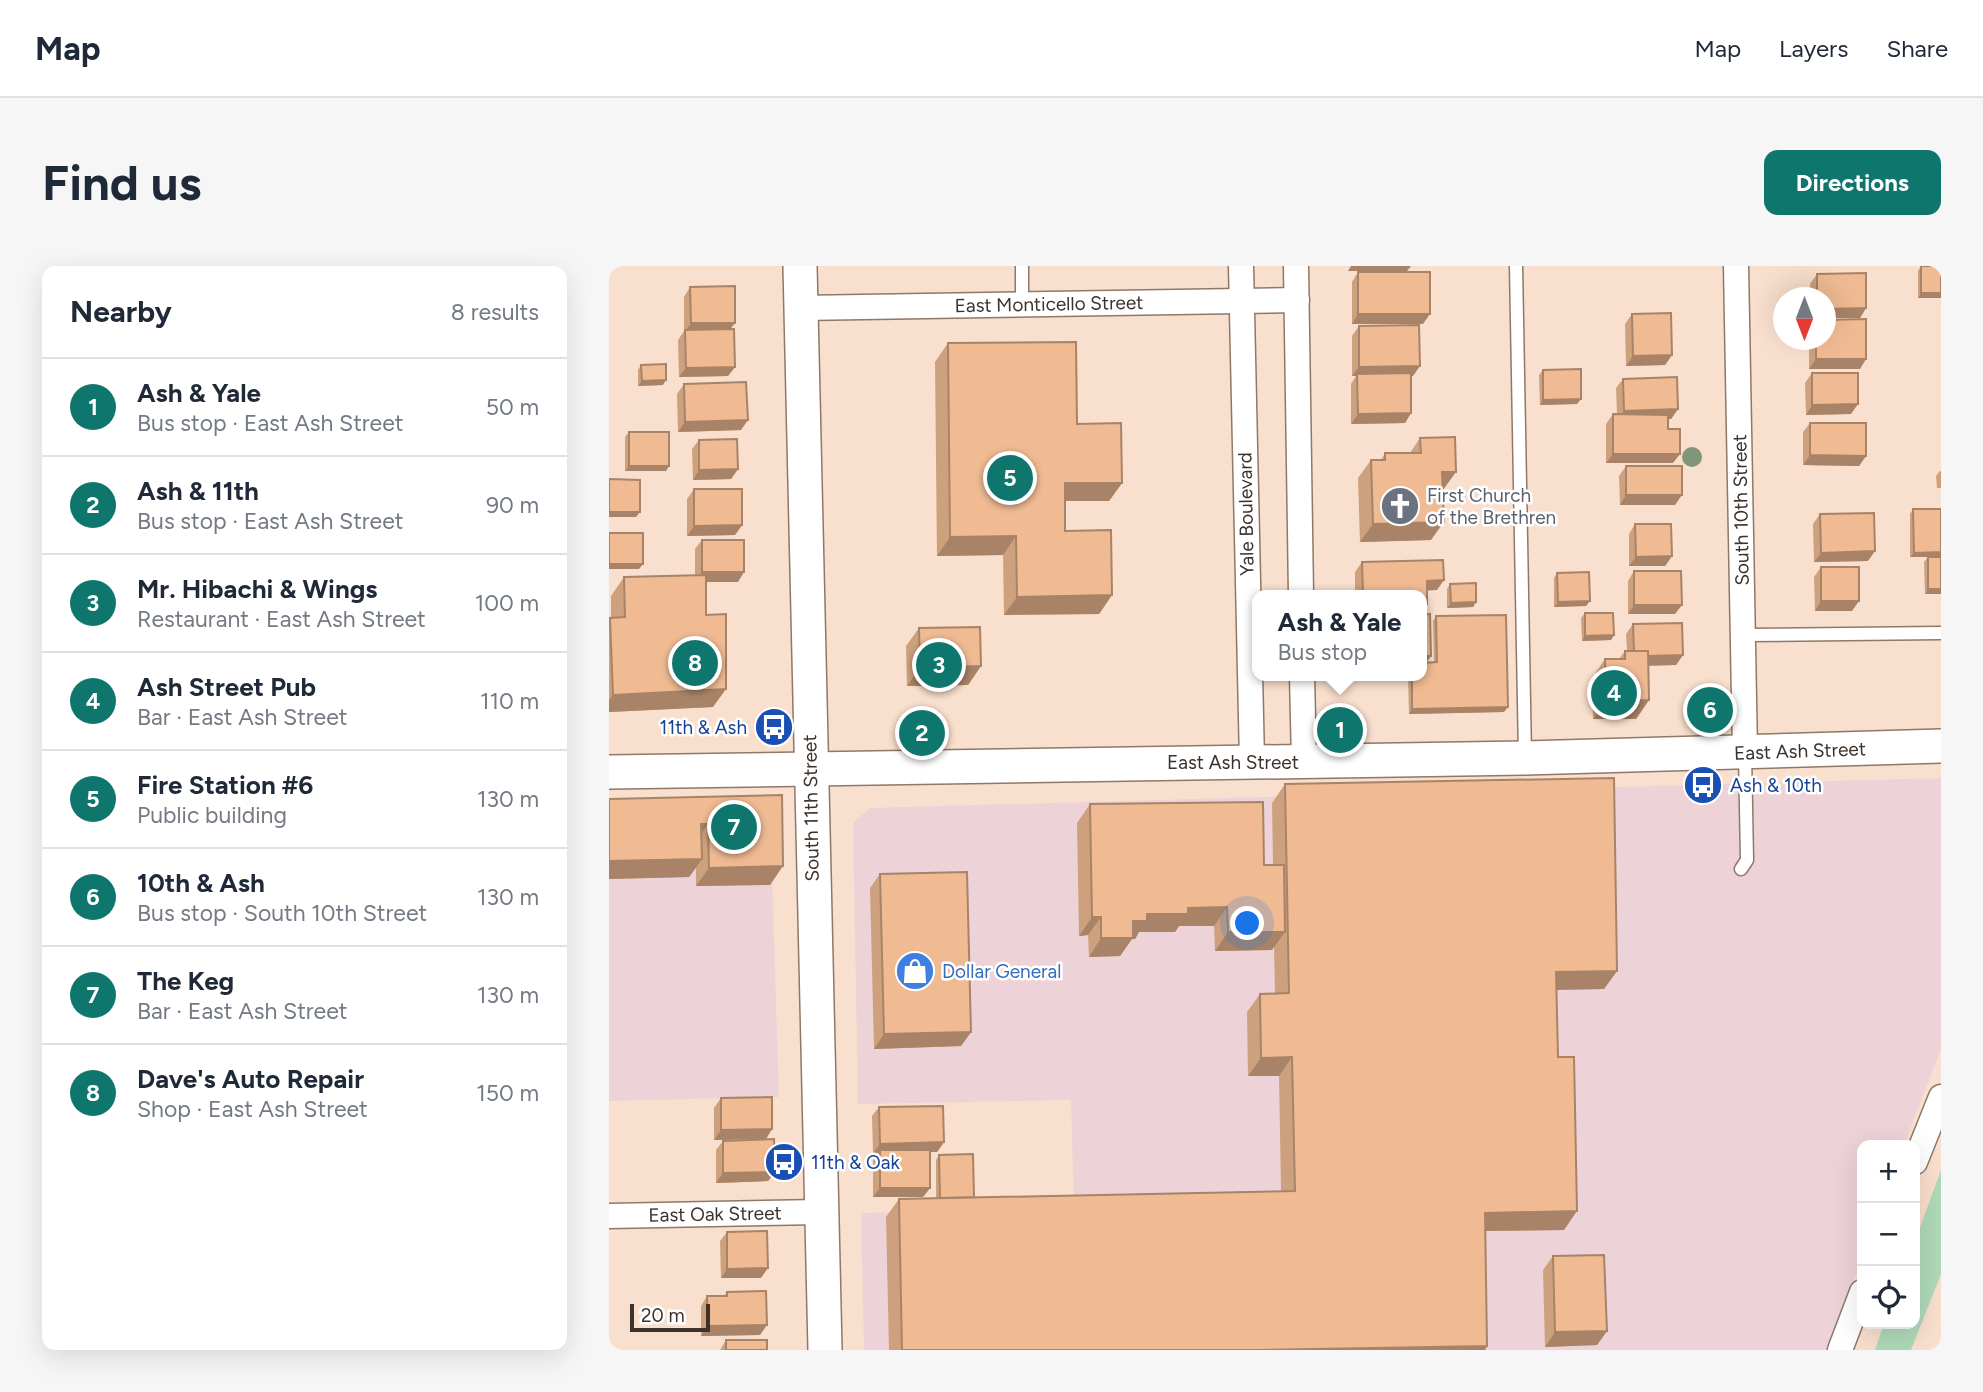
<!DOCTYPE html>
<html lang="en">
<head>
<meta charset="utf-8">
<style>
  :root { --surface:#fff; --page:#f6f6f7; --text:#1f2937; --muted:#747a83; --line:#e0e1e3; --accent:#0f766e }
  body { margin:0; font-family:Figtree,sans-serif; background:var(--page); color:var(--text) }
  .controls { position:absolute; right:21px; bottom:21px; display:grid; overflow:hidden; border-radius:14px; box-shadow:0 7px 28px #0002 }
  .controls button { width:63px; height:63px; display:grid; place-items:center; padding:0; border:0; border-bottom:2px solid var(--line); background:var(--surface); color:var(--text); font:35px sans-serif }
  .compass { position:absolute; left:1164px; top:21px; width:63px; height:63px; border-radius:50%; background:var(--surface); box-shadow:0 7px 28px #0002; rotate:180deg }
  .scale { position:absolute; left:21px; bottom:18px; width:80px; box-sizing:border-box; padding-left:7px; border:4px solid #3c322b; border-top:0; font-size:19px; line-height:24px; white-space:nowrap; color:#3c322b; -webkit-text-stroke:5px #fff; paint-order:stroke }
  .you { position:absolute; left:639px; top:658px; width:24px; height:24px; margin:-18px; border:5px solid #fff; border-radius:50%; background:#1a73e8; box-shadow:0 0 0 10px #1a73e833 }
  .badge { display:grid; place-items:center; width:46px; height:46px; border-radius:50%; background:var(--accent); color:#fff; font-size:23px; font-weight:700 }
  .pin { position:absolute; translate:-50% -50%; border:4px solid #fff; box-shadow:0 2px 7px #0006 }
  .popup { position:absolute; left:643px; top:324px; width:175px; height:91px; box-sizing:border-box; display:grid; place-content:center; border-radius:14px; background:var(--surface); filter:drop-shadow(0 2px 5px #0005); font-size:23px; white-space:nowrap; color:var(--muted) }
  .popup b { font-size:26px; color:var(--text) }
  .popup::after { content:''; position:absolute; left:50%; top:100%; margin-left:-14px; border:14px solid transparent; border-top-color:var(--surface) }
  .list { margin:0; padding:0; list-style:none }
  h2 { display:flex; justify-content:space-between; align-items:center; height:91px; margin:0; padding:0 28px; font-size:30px }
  h2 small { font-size:23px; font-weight:400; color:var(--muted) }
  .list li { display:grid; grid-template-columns:46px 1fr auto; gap:21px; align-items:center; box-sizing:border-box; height:98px; padding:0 28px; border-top:2px solid var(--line) }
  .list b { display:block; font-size:26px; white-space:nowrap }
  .list p { margin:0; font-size:23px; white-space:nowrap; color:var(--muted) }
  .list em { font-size:23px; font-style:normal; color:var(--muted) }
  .icon { flex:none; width:38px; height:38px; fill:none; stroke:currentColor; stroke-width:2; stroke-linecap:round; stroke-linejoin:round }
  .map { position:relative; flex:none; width:1332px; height:1084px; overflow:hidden; border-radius:14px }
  header { display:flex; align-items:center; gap:42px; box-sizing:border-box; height:98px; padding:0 35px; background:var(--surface); border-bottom:2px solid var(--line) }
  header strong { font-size:33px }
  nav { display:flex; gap:38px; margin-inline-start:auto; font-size:24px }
  .intro { display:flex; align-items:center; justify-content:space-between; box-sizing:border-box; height:168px; padding:0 42px }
  h1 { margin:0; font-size:49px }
  .button { padding:18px 32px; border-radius:14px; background:var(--accent); color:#fff; font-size:24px; font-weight:700 }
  main { display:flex; gap:42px; padding:0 42px }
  aside { flex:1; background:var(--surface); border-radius:14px; box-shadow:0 7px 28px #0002 }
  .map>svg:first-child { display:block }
</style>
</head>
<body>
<header>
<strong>Map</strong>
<nav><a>Map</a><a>Layers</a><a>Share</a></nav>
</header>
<div class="intro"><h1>Find us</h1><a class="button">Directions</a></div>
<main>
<aside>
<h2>Nearby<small>8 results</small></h2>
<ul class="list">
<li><span class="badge">1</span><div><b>Ash &amp; Yale</b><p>Bus stop · East Ash Street</p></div><em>50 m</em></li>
<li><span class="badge">2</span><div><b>Ash &amp; 11th</b><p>Bus stop · East Ash Street</p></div><em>90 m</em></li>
<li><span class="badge">3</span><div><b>Mr. Hibachi &amp; Wings</b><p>Restaurant · East Ash Street</p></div><em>100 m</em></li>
<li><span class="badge">4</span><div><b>Ash Street Pub</b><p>Bar · East Ash Street</p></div><em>110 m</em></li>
<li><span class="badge">5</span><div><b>Fire Station #6</b><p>Public building</p></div><em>130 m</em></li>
<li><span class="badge">6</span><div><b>10th &amp; Ash</b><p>Bus stop · South 10th Street</p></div><em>130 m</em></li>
<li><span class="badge">7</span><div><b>The Keg</b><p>Bar · East Ash Street</p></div><em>130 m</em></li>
<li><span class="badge">8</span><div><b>Dave's Auto Repair</b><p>Shop · East Ash Street</p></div><em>150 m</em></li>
</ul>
</aside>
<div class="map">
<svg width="1332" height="1084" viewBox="0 0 1332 1084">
  <rect width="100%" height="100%" fill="#f9dfcd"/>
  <g fill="#edd3d8">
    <path d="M1332 512V783L1295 879H1253V994L1217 1084H255L252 947 465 942 462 834 249 838 244 557 261 542Z"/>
    <path d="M161 546 170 831 0 835V547Z"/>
  </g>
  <path fill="#afd9b9" d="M1332 904V1008L1302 1084H1266L1275 1058H1306V975Z"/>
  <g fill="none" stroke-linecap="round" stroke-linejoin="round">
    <g stroke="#8f7868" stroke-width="15">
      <g id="lane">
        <path d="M413 0V38"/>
        <path d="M907 0 916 491"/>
        <path d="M1134 369 1332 367"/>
        <path d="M1132 603 1138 594 1136 487"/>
      </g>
    </g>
    <g stroke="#8f7868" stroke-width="27">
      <g id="street">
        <path d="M632 0 643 496"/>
        <path d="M687 0 692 329"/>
        <path d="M1127 0 1136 487"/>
        <path d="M192 42 688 34"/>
        <path d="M693 410 695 496"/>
        <path d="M1306 896 1332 831"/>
        <path d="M0 950 212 946"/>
        <path d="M1231 1084 1253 1026"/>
      </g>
    </g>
    <g stroke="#8f7868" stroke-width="36">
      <g id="secondary">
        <path d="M191 0 216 1084"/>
        <path d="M0 506 916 492 1332 480"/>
      </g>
    </g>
    <use href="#lane" stroke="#fff" stroke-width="12"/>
    <use href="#street" stroke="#fff" stroke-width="24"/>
    <use href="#secondary" stroke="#fff" stroke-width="33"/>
  </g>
  <circle fill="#819679" cx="1083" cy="191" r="10"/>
  <g fill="#cea17e">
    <path d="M1312 0 1332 32H1309V5Z"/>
    <path d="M749 6 814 58H743V16Z"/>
    <path d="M1208 8 1257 42 1251 52H1216V32H1201V18Z"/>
    <path d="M81 21 122 63 126 101 119 110 70 111 69 74 75 65V31Z"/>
    <path d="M1023 48 1063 89 1056 99 1017 100 1016 58Z"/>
    <path d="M750 60 804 110H802V147L796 157 742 158V118L747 110H743V70Z"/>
    <path d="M1200 74H1216L1251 103H1200Z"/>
    <path d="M339 77 468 158 513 217 500 235H456V265L503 329 490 348 395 349 394 289 328 290 326 96Z"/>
    <path d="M32 99 54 119 29 120V104Z"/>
    <path d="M934 104 968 138 931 139 930 109Z"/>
    <path d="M1203 107 1242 148 1197 149 1196 117Z"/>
    <path d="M1014 113 1069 143 1062 153H1059V163L1064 197H997V158L1004 148H1008L1007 122Z"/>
    <path d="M75 118 132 164 69 166 68 128Z"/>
    <path d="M1201 157 1257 190 1250 200 1194 199V166Z"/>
    <path d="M20 166 57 205H16V171Z"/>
    <path d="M811 172 834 224 822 274 751 276 749 212 762 194H772L776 187H801Z"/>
    <path d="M90 174 129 203 122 213 84 214 83 183Z"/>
    <path d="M1017 200 1066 239H1011L1010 210Z"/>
    <path d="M1331 205H1332V222H1328L1327 210Z"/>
    <path d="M85 223 133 259 126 269 78 270V233Z"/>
    <path d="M1304 243 1332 328H1316L1315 296 1319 291H1301V248Z"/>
    <path d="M1211 248 1259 295 1205 296 1204 258Z"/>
    <path d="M1026 258 1063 290 1056 300H1020V268Z"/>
    <path d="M93 274 129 316H97V349L104 441 0 446V353L2 352V330L15 311 86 309V283Z"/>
    <path d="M753 296 828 324H818L813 329H746V306Z"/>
    <path d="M1212 301 1243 345H1206L1205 311Z"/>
    <path d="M1025 305 1066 348H1019V315Z"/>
    <path d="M948 307 977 340 945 341V312Z"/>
    <path d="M841 318 867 336 864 341 838 342V323Z"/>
    <path d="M976 347 1005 369 1002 374 973 375 972 352Z"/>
    <path d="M813 349 822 390 817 396H825L824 355 827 350 895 446 800 448 799 410H813Z"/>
    <path d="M1024 358 1074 389 1067 399 1039 400 1040 434 1027 453H984L983 412 996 393H1010L1016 385H1018L1017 368Z"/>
    <path d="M310 362 372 400 359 419 298 420 297 380Z"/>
    <path d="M676 518 1008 705 995 723 947 724 955 964 876 965 878 1080 876 1084H280L277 951 290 933 327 932V894L330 889 365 931 672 925 670 810H639L638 746 651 728H666L665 680 663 684 606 685 605 660H570L566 666H530L526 673H523L511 690 480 691 479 669 470 670 468 557 481 538 655 599H664L663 537Z"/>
    <path d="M173 529 161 619 87 620V602L80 611 0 613V533Z"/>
    <path d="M271 608 362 766 352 780 265 783 261 622Z"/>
    <path d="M112 832 163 863 157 873 105 874V842Z"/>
    <path d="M270 841 335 876 328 886H321V922L314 931H264V894L269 887H264L263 850Z"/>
    <path d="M114 875 166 906 159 915 107 917V884Z"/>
    <path d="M118 966 152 1012H112L111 975Z"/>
    <path d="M944 990 998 1065 988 1079 936 1081 934 1004Z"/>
    <path d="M118 1026 151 1069 92 1070V1040L98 1030H115Z"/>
    <path d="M117 1074 158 1084H111Z"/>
  </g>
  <g fill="#a88367">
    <path d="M742 0H802L798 5H739Z"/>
    <path d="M1312 27H1332V32H1309Z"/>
    <path d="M1257 42 1251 52H1216V43Z"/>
    <path d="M749 48H821L814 58H743Z"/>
    <path d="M82 57H126L119 66 75 67Z"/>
    <path d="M1063 89 1056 99 1017 100 1024 90Z"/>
    <path d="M1207 93H1257L1251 103H1200Z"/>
    <path d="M811 100 804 110H748V108L747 110H743L750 101Z"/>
    <path d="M126 101 119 110 70 111 77 102Z"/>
    <path d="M57 114 54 119 29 120 33 115Z"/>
    <path d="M972 133 968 138 931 139 934 134Z"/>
    <path d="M1249 138 1242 148 1197 149 1203 139Z"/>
    <path d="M1069 143 1062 153 1008 154 1015 145Z"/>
    <path d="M802 147 796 157 742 158 749 148Z"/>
    <path d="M139 154 132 164 69 166 76 156Z"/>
    <path d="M1004 188H1071L1064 197H997Z"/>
    <path d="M1201 189 1257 190 1250 200 1194 199Z"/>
    <path d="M20 200H60L57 205H16Z"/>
    <path d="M129 203 122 213 84 214 90 204Z"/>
    <path d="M833 206H847L834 224Z"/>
    <path d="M456 217H513L500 235H443Z"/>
    <path d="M1017 229H1073L1066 239H1011Z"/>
    <path d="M0 246H31L27 251H0Z"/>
    <path d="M835 256 822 274 751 276 764 258Z"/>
    <path d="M133 259 126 269 78 270 85 260Z"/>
    <path d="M407 270 394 289 328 290 341 271Z"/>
    <path d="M1266 285 1259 295 1205 296 1212 287Z"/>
    <path d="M1332 286V291H1301L1305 287Z"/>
    <path d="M1063 290 1056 300H1020L1027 291Z"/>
    <path d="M0 298H34L30 303H0Z"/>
    <path d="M93 306H135L129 316H86Z"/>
    <path d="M835 314 828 324 811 325 818 315Z"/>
    <path d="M1319 323H1332V328H1316Z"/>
    <path d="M503 329 490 348 395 349 408 331Z"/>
    <path d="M981 335 977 340 945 341 949 336Z"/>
    <path d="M1212 335H1250L1243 345H1206Z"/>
    <path d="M867 336 864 341 838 342 842 337Z"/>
    <path d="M1025 339H1073L1066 348H1019Z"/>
    <path d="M1005 369 1002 374 973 375 976 370Z"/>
    <path d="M1074 389 1067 399 1018 400 1025 390Z"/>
    <path d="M813 390H822L815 400H813Z"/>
    <path d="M372 400 359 419 298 420 311 401Z"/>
    <path d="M117 423 104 441 0 446V434L4 429Z"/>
    <path d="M1040 434 1027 453H984L997 435Z"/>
    <path d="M899 441 895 446 800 448 803 443Z"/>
    <path d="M92 558H99L86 576Z"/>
    <path d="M93 593 80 611 0 613V595Z"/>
    <path d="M174 600 161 619 87 620 100 602Z"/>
    <path d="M618 641 605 660H570L566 666H530L526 673H523L511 690 480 691 492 672 538 648 579 642Z"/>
    <path d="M483 651H492L479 669 470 670Z"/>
    <path d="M619 666H676L663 684 606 685Z"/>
    <path d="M1008 705 995 723 934 724 947 706Z"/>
    <path d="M362 766 352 780 265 783 275 768Z"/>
    <path d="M683 791 670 810H639L652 792Z"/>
    <path d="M163 863 157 873 105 874 112 864Z"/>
    <path d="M335 876 328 886 271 887V884L269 887H264L271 878Z"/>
    <path d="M166 906 159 915 107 917 114 907Z"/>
    <path d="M271 922H321L314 931H264Z"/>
    <path d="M968 945 955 964 863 965 876 947Z"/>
    <path d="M159 1002 152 1012H112L118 1003Z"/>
    <path d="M158 1059 151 1069 92 1070 99 1060Z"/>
    <path d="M998 1065 988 1079 936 1081 946 1066Z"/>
    <path d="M878 1080 876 1084H649Z"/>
  </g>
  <g fill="#f0bb93" stroke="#a88367" stroke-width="2">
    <rect x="1312" y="0" width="20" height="27"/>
    <rect x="749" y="6" width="72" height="42"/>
    <path d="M1257 7V42L1216 43V32H1208V8Z"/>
    <path d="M126 20V57H82L81 21Z"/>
    <path d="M1062 47 1063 89 1024 90 1023 48Z"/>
    <path d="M1257 53V93H1207V74H1216V54Z"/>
    <path d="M810 59 811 100 750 101V60Z"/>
    <path d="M125 63 126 101 77 102 76 64Z"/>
    <path d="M467 76 468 158 512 157 513 217H456V265L502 264 503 329 408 331 407 270 341 271 339 77Z"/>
    <path d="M57 98V114L33 115 32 99Z"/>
    <path d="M972 103V133L934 134V104Z"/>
    <path d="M802 107V147L749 148 748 108Z"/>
    <path d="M1203 107H1249V138L1203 139Z"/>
    <path d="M1068 111 1069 143 1015 145 1014 113Z"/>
    <path d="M137 116 139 154 76 156 75 118Z"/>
    <path d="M1004 148 1059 149V163H1071V188H1004Z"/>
    <path d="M1201 157H1257V190L1201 189Z"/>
    <rect x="20" y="166" width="40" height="34"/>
    <path d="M846 171 847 206H833L835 256 764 258 762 194H776V187H812L811 172Z"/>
    <path d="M128 173 129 203 90 204V174Z"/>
    <rect x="1017" y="200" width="56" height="29"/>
    <path d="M0 213 31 214V246H0Z"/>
    <path d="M85 223H133V259L85 260Z"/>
    <path d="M1304 243H1332V286L1305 287Z"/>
    <path d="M1265 247 1266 285 1212 287 1211 248Z"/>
    <path d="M1026 258H1062L1063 290 1027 291Z"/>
    <rect x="0" y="267" width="34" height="31"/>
    <rect x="93" y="274" width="42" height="32"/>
    <rect x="1319" y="291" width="13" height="32"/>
    <path d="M834 294 835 314 818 315V338H813V329H754L753 296Z"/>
    <rect x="1212" y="301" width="38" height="34"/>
    <path d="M1025 305H1072L1073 339H1025Z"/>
    <path d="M980 306 981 335 949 336 948 307Z"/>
    <path d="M97 309V349L117 348V423L4 429 1 352 16 351 15 311Z"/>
    <path d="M867 317V336L842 337 841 318Z"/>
    <path d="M976 347H1004L1005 369 976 370Z"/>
    <path d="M821 348 822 390H813V349Z"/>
    <path d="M897 349 899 441 803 443V410H813V397L828 396 827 350Z"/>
    <path d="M1073 357 1074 389 1039 390V385H1025L1024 358Z"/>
    <path d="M371 361 372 400 311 401 310 362Z"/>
    <path d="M1016 385H1039L1040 434 997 435 996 393H1016Z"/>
    <path d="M1005 512 1008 705 947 706 949 791H965L968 945 876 947 878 1080 649 1084H293L290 933 686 925 683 791 652 792 651 728 680 727 676 518Z"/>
    <path d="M173 529 174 600 100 602 99 558H92L93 593 0 595V533Z"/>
    <path d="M654 536 655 599H675L676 666H619L618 641 579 642V648H538V655H524V672H492V651H483L481 538Z"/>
    <path d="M358 606 362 766 275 768 271 608Z"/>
    <path d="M163 831V863L112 864V832Z"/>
    <path d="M334 840 335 876 271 878 270 841Z"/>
    <path d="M165 873 166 906 114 907V875Z"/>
    <rect x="271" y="884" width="50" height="38"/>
    <path d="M364 888 365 931 331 932 330 889Z"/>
    <path d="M158 965 159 1002 118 1003V966Z"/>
    <path d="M995 989 998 1065 946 1066 944 990Z"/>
    <path d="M157 1025 158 1059 99 1060 98 1030H118V1026Z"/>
    <rect x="117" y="1074" width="41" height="10"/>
  </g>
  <defs>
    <g id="church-disc" transform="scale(2.0125)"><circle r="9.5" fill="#6b7280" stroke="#fff"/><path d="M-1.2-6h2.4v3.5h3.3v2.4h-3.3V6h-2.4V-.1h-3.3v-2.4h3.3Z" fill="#fff"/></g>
    <g id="bus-disc" transform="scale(2.0125)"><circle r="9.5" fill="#1a4fb4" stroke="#fff"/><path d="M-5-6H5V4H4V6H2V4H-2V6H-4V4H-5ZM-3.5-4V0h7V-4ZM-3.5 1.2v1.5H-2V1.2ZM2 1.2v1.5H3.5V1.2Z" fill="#fff"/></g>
    <g id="shop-disc" transform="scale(2.0125)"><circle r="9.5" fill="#3f7fe0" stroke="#fff"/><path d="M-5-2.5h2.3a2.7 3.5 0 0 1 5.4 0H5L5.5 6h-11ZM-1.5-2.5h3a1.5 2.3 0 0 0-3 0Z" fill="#fff"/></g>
  </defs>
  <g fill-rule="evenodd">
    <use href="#church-disc" x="791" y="240"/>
    <use href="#bus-disc" x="165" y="461"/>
    <use href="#bus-disc" x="1094" y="519"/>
    <use href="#shop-disc" x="306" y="705"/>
    <use href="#bus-disc" x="175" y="896"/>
  </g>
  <g text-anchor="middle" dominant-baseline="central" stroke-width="5" stroke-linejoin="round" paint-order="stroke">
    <g font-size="19" fill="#3c322b" stroke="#fff">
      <text transform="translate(440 38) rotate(-1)">East Monticello Street</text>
      <text transform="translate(1132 244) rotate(-91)">South 10th Street</text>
      <text transform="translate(637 248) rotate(-91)">Yale Boulevard</text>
      <text transform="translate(1191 485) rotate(-2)">East Ash Street</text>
      <text x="624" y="496">East Ash Street</text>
      <text transform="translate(202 542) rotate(-91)">South 11th Street</text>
      <text transform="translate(106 948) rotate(-1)">East Oak Street</text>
    </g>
    <g font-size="19" fill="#5b616d" stroke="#fff" text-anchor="start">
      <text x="818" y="229">First Church<tspan x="818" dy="22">of the Brethren</tspan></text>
    </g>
    <g font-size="19" fill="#164399" stroke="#fff" text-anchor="start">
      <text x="138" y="461" text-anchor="end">11th &amp; Ash</text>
      <text x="1121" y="519">Ash &amp; 10th</text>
      <text x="202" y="896">11th &amp; Oak</text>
    </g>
    <g font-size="19" fill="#366cbe" stroke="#fff" text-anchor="start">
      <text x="333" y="705">Dollar General</text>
    </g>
  </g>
</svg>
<div class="controls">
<button>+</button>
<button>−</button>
<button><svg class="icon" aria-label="locate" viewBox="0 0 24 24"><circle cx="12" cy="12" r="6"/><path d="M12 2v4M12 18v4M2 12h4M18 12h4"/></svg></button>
</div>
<svg class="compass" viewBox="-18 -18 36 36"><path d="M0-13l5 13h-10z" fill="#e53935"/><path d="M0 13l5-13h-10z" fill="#747a83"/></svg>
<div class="scale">20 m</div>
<div class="you"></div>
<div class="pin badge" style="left:731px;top:464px">1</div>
<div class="popup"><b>Ash &amp; Yale</b>Bus stop</div>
<div class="pin badge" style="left:313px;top:467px">2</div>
<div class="pin badge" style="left:330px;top:399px">3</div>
<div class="pin badge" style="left:1005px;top:427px">4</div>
<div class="pin badge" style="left:401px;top:212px">5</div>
<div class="pin badge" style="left:1101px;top:444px">6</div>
<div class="pin badge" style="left:125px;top:561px">7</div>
<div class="pin badge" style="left:86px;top:397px">8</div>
</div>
</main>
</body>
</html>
